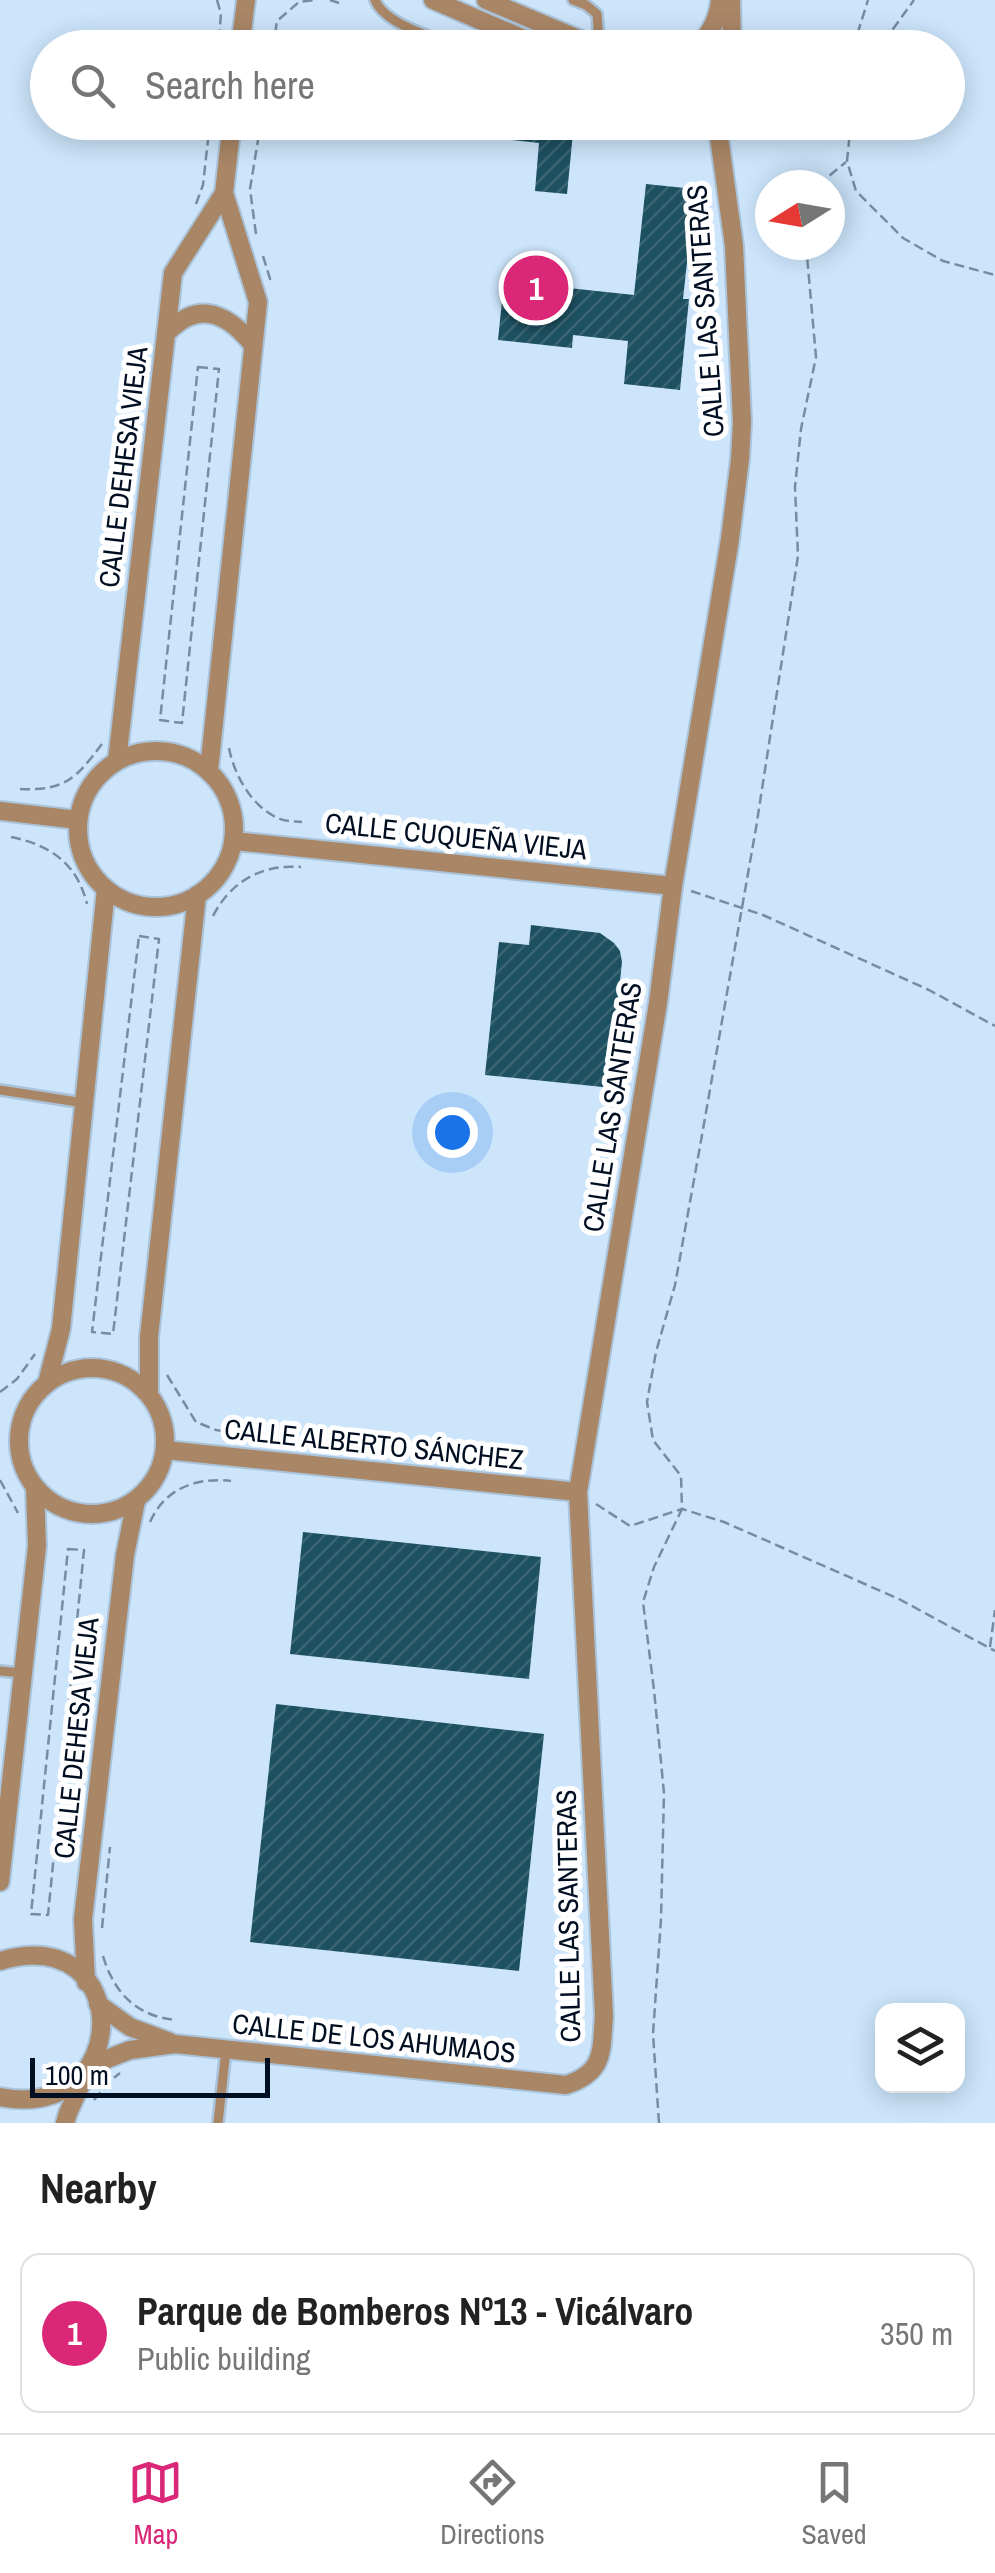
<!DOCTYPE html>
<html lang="en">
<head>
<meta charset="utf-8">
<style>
  :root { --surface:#fff; --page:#f6f6f6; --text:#222; --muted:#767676; --line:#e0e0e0; --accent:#db2777 }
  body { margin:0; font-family:"Archivo Narrow",sans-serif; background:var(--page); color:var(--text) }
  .controls { position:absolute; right:30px; bottom:30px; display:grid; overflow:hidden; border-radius:20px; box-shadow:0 5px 25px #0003 }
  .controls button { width:90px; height:90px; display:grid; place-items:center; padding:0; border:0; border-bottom:2px solid var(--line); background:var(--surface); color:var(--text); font:50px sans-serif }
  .compass { position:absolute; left:755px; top:170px; width:90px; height:90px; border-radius:50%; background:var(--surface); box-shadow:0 5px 25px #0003; rotate:259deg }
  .scale { position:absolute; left:30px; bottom:25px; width:240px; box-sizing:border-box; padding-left:10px; border:5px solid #000e21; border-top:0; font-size:28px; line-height:35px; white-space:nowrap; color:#000e21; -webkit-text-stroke:8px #fff; paint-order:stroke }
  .you { position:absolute; left:452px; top:1132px; width:35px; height:35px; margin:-25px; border:8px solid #fff; border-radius:50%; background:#1a73e8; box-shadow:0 0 0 15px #1a73e833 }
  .badge { display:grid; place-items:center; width:65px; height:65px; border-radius:50%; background:var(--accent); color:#fff; font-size:32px; font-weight:700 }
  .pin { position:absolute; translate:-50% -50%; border:5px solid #fff; box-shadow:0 2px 10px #0006 }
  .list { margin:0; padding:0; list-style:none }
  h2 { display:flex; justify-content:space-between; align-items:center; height:130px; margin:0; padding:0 40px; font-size:42px }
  h2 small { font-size:32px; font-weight:400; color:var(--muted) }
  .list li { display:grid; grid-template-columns:65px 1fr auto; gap:30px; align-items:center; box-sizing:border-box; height:160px; margin:0 20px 20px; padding:0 20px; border:2px solid var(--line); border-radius:20px }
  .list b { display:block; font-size:38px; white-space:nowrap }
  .list p { margin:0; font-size:32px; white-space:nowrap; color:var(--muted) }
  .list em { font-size:32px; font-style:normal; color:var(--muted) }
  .icon { flex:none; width:55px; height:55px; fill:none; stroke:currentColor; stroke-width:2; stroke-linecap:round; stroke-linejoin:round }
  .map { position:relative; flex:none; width:995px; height:2123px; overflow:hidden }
  .search { position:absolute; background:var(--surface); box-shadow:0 5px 25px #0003; left:30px; right:30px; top:30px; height:110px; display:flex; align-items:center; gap:25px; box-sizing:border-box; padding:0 35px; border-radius:55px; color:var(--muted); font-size:38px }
  .sheet { height:310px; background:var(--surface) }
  nav { display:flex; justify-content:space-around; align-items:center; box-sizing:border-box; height:140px; border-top:2px solid var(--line); background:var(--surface); font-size:28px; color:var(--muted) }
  nav a { display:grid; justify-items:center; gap:5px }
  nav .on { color:var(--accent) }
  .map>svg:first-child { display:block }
</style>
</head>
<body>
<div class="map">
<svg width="995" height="2123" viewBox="0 0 995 2123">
  <defs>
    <pattern id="building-hatch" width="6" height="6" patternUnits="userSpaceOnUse" patternTransform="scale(2.5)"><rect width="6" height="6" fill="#1d5061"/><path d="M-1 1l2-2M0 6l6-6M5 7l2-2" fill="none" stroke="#3b6573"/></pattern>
  </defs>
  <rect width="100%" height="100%" fill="#cce5fb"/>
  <g fill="url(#building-hatch)">
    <path d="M514 122H560L559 131 573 133 567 194 535 191 539 143 512 140Z"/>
    <path d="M646 184 695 189 683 299H689L680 390 624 384 628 341 573 335 572 348 498 340 504 281 634 295Z"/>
    <path d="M531 925 600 933 614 943 620 951 622 962 614 1039H608L603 1087 485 1075 499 942 529 945Z"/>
    <path d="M303 1532 541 1557 529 1679 290 1654Z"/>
    <path d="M276 1704 544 1734 519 1971 250 1942Z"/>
  </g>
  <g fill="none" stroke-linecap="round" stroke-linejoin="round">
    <g stroke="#abc3d8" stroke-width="14">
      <g id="lane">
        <path d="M375 0C385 25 435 37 459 48"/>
        <path d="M573 0 586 5 597 14 598 28 596 46"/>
        <path d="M0 1090 84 1103"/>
        <path d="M0 1671 22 1673"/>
        <path d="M218 2123 226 2050"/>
      </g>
    </g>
    <g stroke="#abc3d8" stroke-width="22">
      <g id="street">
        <path d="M433 0 545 48"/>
        <path d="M486 0 600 48"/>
        <path d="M731 0 732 48"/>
        <path d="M240 48 246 0"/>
        <path d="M697 48C710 33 718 20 720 0"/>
        <path d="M167 332C173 327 181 320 188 317 214 305 238 326 253 345"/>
        <circle cx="156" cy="829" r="78"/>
        <path d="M117 761 173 273 224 193"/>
        <path d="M209 770 258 302 224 193 232 122"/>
        <path d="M0 811 78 820"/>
        <path d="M234 841 673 886"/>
        <circle cx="92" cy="1441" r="73"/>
        <path d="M47 1383 61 1329 106 889"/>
        <path d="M149 1394V1337L197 895"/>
        <path d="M165 1450 578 1492"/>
        <path d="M0 1882 37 1546 35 1488"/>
        <path d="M0 1961C136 1921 134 2123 0 2097"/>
        <path d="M86 1982 83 1919 125 1555 136 1501"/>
        <path d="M98 2004 130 2027 170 2042"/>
        <path d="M94 2064 130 2050 175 2044 566 2085C605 2072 601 2052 604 2016L578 1492 658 1003 673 886 730 539 740 459 742 422 734 246 717 122"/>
        <path d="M65 2123 68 2113 82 2082"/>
      </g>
    </g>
    <g stroke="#778ca1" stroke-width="2.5" stroke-dasharray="10 5" stroke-linecap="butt">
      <path d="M217 0 221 14 218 48"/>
      <path d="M330 0 339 3"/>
      <path d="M273 48 277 21 299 2 314 0"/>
      <path d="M853 48 868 0"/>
      <path d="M869 48 893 29 914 0"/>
      <path d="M851 122 847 161 856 191 903 238 943 261 995 275"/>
      <path d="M818 185 846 162"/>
      <path d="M196 204 203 185 210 122"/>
      <path d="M256 234 250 189 261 122"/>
      <path d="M263 256 271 282"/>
      <path d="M198 367 219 369 182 723 160 720Z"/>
      <path d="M229 748C234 775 252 807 278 818 285 822 294 821 302 822"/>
      <path d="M20 789C66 791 76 778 102 744"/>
      <path d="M11 837C50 845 77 863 87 904"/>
      <path d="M691 891 763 915 929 990 995 1026"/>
      <path d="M213 916C231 881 262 864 301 867"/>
      <path d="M139 936 159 939 113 1334 92 1332Z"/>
      <path d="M167 1375 196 1422 216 1430 236 1433"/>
      <path d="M0 1392 17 1379 35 1354"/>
      <path d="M0 1480 18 1513"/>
      <path d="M596 1504 630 1526 682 1509 724 1522 899 1599 995 1651"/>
      <path d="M150 1522C165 1488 197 1477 231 1481"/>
      <path d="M68 1549 84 1550 48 1915 31 1914Z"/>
      <path d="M990 1647 995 1610"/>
      <path d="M102 1928 110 1847"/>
      <path d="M103 1956C114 1993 137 2017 177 2020"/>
      <path d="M94 2100 110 2081 120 2073"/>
      <path d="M659 2123 653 2034 661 1919 664 1793 654 1690 643 1602 654 1567 682 1509 681 1476 653 1440 647 1402 656 1352 675 1285 699 1152 756 828 798 556 795 487 801 429 816 357 807 256 809 245"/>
    </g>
    <use href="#lane" stroke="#a98666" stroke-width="9"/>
    <use href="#street" stroke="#a98666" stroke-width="18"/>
  </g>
  <g text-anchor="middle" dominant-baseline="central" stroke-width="10" stroke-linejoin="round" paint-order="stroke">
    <g font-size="28" fill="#000e21" stroke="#fff">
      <text transform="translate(705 311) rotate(-94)">CALLE LAS SANTERAS</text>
      <text transform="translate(123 467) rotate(-83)">CALLE DEHESA VIEJA</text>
      <text transform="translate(456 836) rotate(6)">CALLE CUQUEÑA VIEJA</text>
      <text transform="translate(612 1107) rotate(-81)">CALLE LAS SANTERAS</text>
      <text transform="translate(374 1444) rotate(6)">CALLE ALBERTO SÁNCHEZ</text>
      <text transform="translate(76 1738) rotate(-84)">CALLE DEHESA VIEJA</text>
      <text transform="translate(568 1916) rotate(-91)">CALLE LAS SANTERAS</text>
      <text transform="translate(374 2038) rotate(6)">CALLE DE LOS AHUMAOS</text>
    </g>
  </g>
</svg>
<div class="controls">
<button><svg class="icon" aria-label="layers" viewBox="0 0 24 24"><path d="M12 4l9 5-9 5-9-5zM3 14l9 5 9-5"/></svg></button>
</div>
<svg class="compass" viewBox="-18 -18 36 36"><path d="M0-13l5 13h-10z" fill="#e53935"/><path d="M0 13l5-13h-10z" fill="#767676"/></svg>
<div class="scale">100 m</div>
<div class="you"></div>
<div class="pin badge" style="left:536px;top:288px">1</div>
<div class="search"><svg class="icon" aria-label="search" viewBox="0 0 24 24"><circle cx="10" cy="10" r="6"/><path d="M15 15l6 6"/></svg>Search here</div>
</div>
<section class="sheet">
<h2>Nearby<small></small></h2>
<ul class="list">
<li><span class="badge">1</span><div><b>Parque de Bomberos Nº13 - Vicálvaro</b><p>Public building</p></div><em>350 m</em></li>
</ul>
</section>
<nav>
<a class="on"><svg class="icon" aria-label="map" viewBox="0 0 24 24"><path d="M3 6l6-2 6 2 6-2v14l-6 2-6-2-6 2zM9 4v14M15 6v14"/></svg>Map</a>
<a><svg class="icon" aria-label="directions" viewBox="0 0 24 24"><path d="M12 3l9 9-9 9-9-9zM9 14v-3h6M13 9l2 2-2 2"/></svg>Directions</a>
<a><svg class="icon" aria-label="saved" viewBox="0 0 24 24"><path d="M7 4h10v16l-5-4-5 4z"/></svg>Saved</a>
</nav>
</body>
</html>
